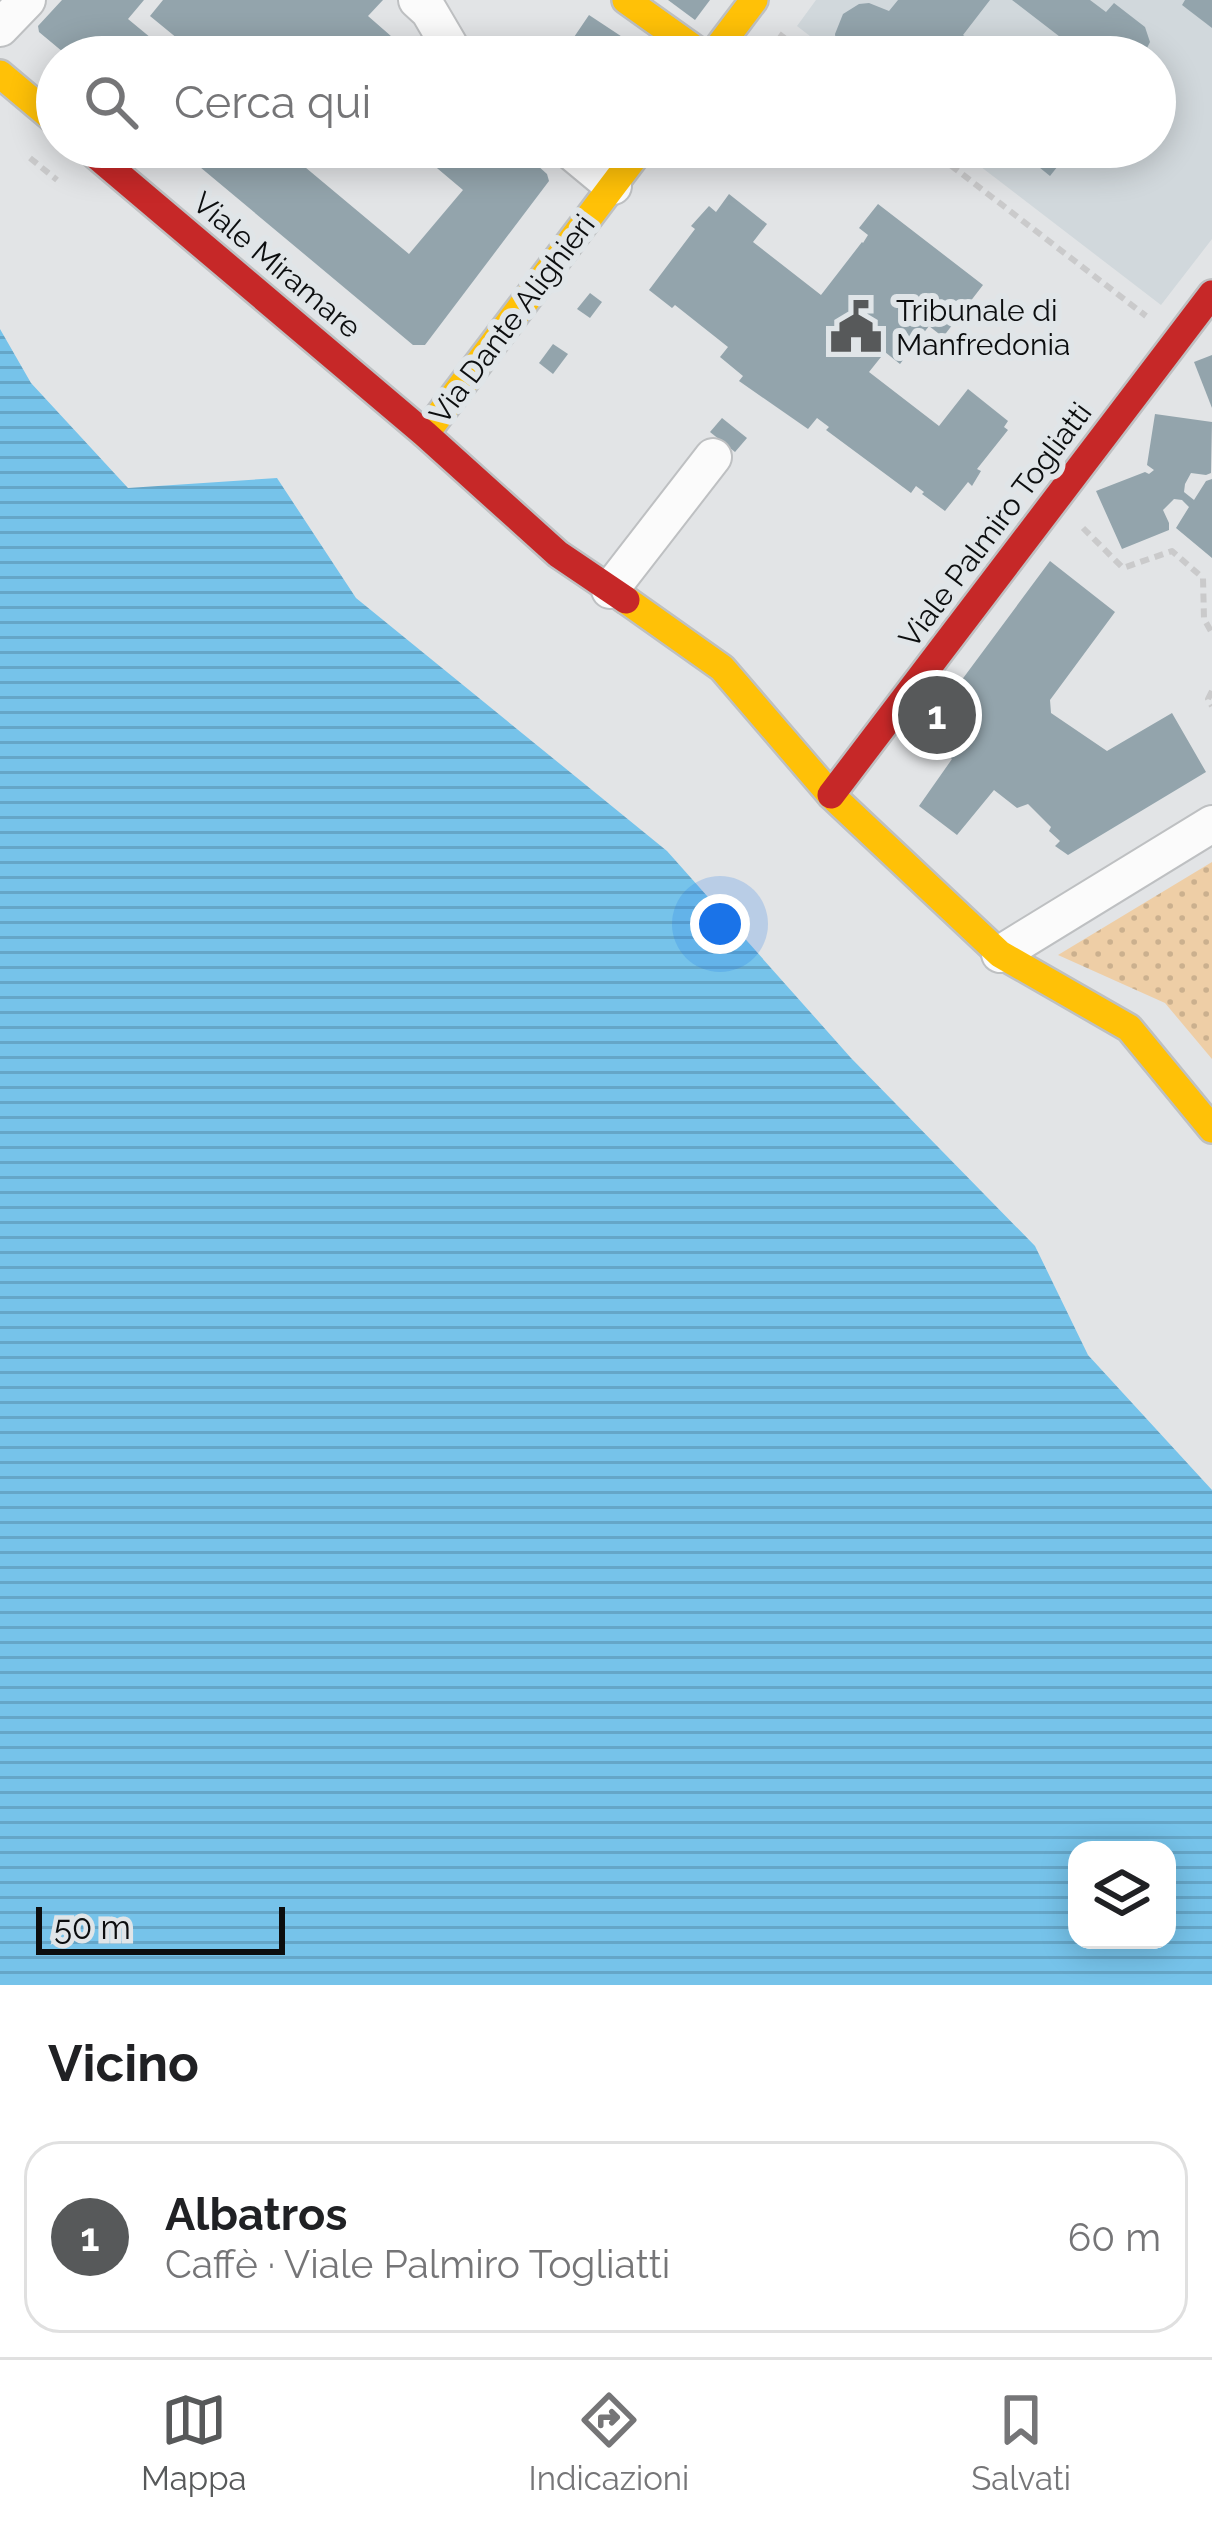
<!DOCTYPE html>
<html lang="it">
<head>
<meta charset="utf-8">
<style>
  :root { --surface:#fff; --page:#f6f6f6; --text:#202124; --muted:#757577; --line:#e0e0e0; --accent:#57595a }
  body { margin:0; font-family:Raleway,sans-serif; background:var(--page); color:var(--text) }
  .controls { position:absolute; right:36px; bottom:36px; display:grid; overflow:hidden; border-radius:24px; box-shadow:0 6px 30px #0003 }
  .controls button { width:108px; height:108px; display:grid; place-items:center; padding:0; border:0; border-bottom:3px solid var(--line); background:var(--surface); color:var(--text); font:60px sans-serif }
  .scale { position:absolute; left:36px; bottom:30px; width:249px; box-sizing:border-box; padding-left:12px; border:6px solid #0c0e0f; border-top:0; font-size:33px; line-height:42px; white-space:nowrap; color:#0c0e0f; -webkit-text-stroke:9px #e0e5e8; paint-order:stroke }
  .you { position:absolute; left:720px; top:924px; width:42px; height:42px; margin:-30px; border:9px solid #fff; border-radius:50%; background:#1a73e8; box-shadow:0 0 0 18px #1a73e833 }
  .badge { display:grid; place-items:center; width:78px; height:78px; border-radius:50%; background:var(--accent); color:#fff; font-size:39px; font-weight:700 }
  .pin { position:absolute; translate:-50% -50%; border:6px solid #fff; box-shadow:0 3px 12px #0006 }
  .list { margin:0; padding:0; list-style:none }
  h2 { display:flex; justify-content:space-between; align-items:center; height:156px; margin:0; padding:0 48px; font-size:51px }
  h2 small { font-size:39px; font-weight:400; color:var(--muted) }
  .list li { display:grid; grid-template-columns:78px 1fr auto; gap:36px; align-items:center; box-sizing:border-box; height:192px; margin:0 24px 24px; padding:0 24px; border:3px solid var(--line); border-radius:36px }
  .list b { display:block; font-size:45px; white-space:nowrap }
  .list p { margin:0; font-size:39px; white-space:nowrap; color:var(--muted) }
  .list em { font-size:39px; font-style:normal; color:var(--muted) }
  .icon { flex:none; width:66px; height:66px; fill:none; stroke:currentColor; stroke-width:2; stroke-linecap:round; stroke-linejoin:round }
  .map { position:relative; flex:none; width:1212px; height:1985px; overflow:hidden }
  .search { position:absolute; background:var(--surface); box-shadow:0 6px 30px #0003; left:36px; right:36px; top:36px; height:132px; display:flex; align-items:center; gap:30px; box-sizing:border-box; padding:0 42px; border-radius:66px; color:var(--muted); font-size:45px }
  .sheet { height:372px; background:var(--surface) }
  nav { display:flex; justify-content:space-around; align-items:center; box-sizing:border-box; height:168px; border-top:3px solid var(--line); background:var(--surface); font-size:33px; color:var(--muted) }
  nav a { display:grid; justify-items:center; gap:6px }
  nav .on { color:var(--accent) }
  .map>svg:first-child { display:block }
</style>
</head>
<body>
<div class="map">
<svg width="1212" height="1985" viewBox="0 0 1212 1985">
  <defs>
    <pattern id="grass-dots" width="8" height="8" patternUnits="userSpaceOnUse" patternTransform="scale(3)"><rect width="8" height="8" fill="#eecea6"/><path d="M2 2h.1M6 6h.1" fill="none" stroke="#cbb08e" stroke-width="1.8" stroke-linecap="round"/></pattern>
    <pattern id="water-rules" width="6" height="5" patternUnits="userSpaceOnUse" patternTransform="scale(3)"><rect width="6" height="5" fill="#76c3ea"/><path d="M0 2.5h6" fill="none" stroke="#65a6c8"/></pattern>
  </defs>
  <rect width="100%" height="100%" fill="#e2e4e6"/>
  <path fill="#d1d8dc" d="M816 0H1212V239L1161 305 955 147H1155V57H837L797 26Z"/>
  <path fill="url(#grass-dots)" d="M1212 862V1059L1165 1003 1058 955Z"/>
  <path fill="url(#water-rules)" fill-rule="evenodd" d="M0 329 31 383 128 488 277 478 356 598 667 851 851 1058 1035 1246 1088 1355 1212 1490V1985H0ZM1077 1850H1167V1940H1077Z"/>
  <g fill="#93a4ac">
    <path d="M62 0H144L128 19 174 57H69L39 32 38 26Z"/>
    <path d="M163 0H383L368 16 415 57H200L150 16Z"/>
    <path d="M668 0H710L695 20Z"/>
    <path d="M898 0H990L963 35 992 57H901L896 53 892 57H843L836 44 835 34 843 14 859 4 869 3 889 11Z"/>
    <path d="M1012 0H1090L1106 12 1114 3 1145 27 1150 42 1146 50 1136 57H1128L1115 49 1109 57H1071L1077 50Z"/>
    <path d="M1185 0H1212V28L1182 5Z"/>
    <path d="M589 15 642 50 638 57H552L564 39 570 43Z"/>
    <path d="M176 147H281L409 254 463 190 412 147H517L547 174 549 181 425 345H413Z"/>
    <path d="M1014 147H1073L1050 176Z"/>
    <path d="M729 194 767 224 753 242 821 295 862 242 863 243 868 235 859 228 878 204 983 285 943 337 929 326 900 364 885 352 869 372 939 426 968 389 1008 421 1004 427 1008 430 977 469 981 471 972 486 968 482 945 511 922 494 924 492 916 486 911 493 826 430 829 427 817 418 808 429 739 381 743 376 720 357 728 347 675 305 672 308 649 290 695 229 691 226 709 206 716 212Z"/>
    <path d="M590 293 602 302 590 318 577 309Z"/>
    <path d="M553 344 568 354 553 374 539 363Z"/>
    <path d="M1212 355V408L1194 362Z"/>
    <path d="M1155 414 1212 422 1211 473 1206 475 1191 473 1185 484 1184 492 1194 500 1206 481 1212 479V558L1176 528 1189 507 1182 500 1174 499 1163 510 1169 523V530L1122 549 1096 491 1145 472 1149 474 1154 470 1147 465Z"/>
    <path d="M722 418 747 438 735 452 710 432Z"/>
    <path d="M1050 561 1115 612 1050 700 1051 713 1107 751 1172 713 1206 772 1068 855 1055 846 1060 841 1049 831 1051 827 1028 804 1017 808 994 790 957 835 919 806 952 759 923 737 938 719 935 716Z"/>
  </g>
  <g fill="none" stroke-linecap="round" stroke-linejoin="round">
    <g stroke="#bec0c2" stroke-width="40">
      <g id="street">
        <path d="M417 0 429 11 456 57"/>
        <path d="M0 28 27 0"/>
        <path d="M566 147 613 186"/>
        <path d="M610 590 713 457"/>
        <path d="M1000 954 1212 824"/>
      </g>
    </g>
    <g stroke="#bec0c2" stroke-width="32">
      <g id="slow">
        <path d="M626 0 706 57"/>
        <path d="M711 57 754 0"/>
        <path d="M0 74 57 122"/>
        <path d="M425 434 642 147"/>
        <path d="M626 600 722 668 831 795 1000 954 1129 1028 1212 1129"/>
      </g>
    </g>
    <g stroke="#bec0c2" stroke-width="32">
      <g id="jam">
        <path d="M86 147 425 434 558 554 626 600"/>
        <path d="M831 795 1212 294"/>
      </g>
    </g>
    <g stroke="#cacacb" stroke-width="6" stroke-dasharray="9 6" stroke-linecap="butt">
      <path d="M779 34 809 57"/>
      <path d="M927 147 1146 316"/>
      <path d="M30 158 57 180"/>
      <path d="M1083 528 1123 568 1172 551 1203 578 1204 619 1212 633"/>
      <path d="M1212 691 1208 699 1212 706"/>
    </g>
    <use href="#street" stroke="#fbfbfb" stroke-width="36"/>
    <use href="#slow" stroke="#ffc107" stroke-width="27"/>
    <use href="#jam" stroke="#c62828" stroke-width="27"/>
  </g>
  <defs>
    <g id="civic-bare" transform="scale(4.14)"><path d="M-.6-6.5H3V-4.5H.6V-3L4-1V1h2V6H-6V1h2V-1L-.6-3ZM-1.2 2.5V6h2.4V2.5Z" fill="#57595a" stroke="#e0e5e8" stroke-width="2.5" paint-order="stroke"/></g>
  </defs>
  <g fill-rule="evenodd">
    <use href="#civic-bare" x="856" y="327"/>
  </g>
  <g text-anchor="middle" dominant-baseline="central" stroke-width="12" stroke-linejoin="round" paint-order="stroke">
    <g font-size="30" fill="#0c0e0f" stroke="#e0e5e8">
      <text transform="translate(277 265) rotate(40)">Viale Miramare</text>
      <text transform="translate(512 319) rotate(-53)">Via Dante Alighieri</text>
      <text transform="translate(995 525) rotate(-53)">Viale Palmiro Togliatti</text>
    </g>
    <g font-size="30" fill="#0c0e0f" stroke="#e0e5e8" text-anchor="start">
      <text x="896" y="310">Tribunale di<tspan x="896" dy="34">Manfredonia</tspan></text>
    </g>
  </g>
</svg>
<div class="controls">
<button><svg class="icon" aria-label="layers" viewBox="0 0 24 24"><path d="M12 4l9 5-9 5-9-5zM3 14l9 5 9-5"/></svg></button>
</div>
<div class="scale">50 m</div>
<div class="you"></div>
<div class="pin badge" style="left:937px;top:715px">1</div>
<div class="search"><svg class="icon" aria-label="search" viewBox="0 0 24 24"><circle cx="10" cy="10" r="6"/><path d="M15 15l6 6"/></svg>Cerca qui</div>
</div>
<section class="sheet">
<h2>Vicino<small></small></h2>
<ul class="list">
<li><span class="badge">1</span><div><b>Albatros</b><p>Caffè · Viale Palmiro Togliatti</p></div><em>60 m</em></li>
</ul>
</section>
<nav>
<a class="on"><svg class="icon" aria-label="map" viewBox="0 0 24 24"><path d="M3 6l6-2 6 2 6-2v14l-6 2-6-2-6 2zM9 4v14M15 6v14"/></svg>Mappa</a>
<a><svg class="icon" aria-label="directions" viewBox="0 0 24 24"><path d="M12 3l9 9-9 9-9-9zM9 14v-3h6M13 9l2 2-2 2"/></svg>Indicazioni</a>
<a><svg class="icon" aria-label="saved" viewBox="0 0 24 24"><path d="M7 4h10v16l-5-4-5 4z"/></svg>Salvati</a>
</nav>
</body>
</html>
